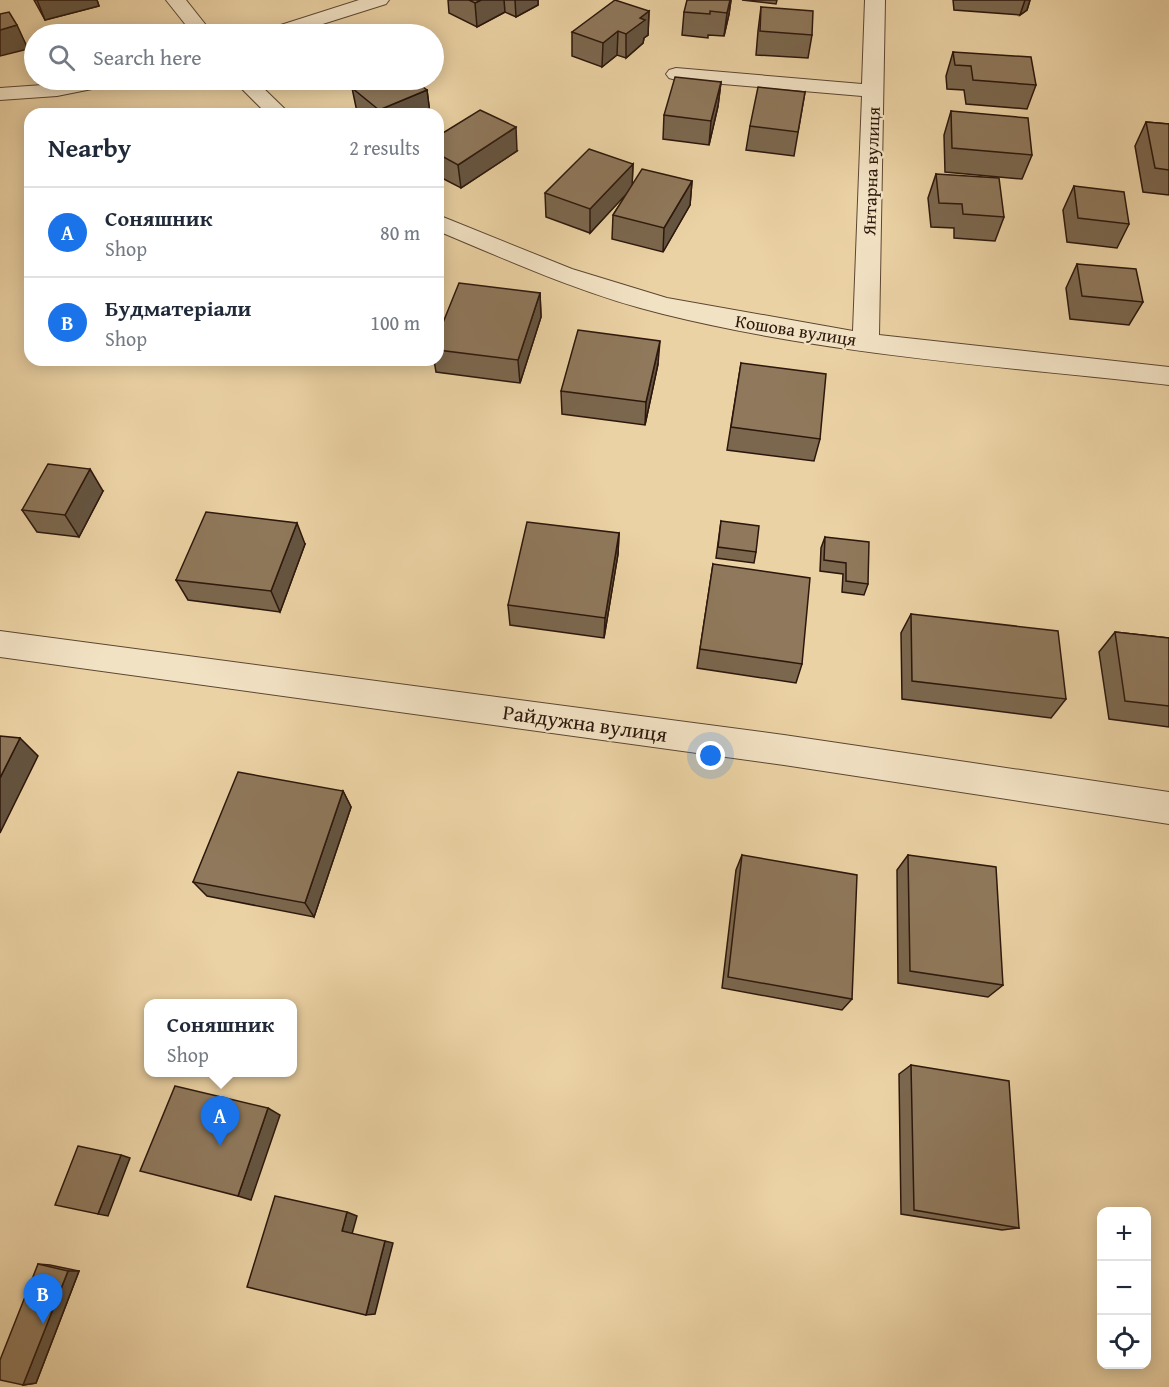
<!DOCTYPE html>
<html lang="en">
<head>
<meta charset="utf-8">
<style>
  :root { --surface:#fff; --page:#f2f2f3; --text:#1f2937; --muted:#747a83; --line:#e0e1e3; --accent:#1a73e8 }
  body { margin:0; font-family:"Gentium Book Plus",serif; background:var(--page); color:var(--text) }
  .controls { position:absolute; right:18px; bottom:18px; display:grid; overflow:hidden; border-radius:12px; box-shadow:0 3px 15px #0003 }
  .controls button { width:54px; height:54px; display:grid; place-items:center; padding:0; border:0; border-bottom:2px solid var(--line); background:var(--surface); color:var(--text); font:30px sans-serif }
  .you { position:absolute; left:711px; top:756px; width:21px; height:21px; margin:-15px; border:4px solid #fff; border-radius:50%; background:#1a73e8; box-shadow:0 0 0 9px #1a73e833 }
  .badge { display:grid; place-items:center; width:39px; height:39px; border-radius:50%; background:var(--accent); color:#fff; font-size:20px; font-weight:700 }
  .pin { position:absolute; translate:-50% -50px; filter:drop-shadow(0 2px 3px #0008) }
  .pin::after { content:''; position:absolute; top:32px; width:21px; height:18px; background:inherit; clip-path:polygon(0 0,100% 0,50% 100%) }
  .popup { position:absolute; left:144px; top:999px; width:153px; height:78px; box-sizing:border-box; display:grid; place-content:center; border-radius:12px; background:var(--surface); filter:drop-shadow(0 2px 4px #0005); font-size:20px; white-space:nowrap; color:var(--muted) }
  .popup b { font-size:22px; color:var(--text) }
  .popup::after { content:''; position:absolute; left:50%; top:100%; margin-left:-12px; border:12px solid transparent; border-top-color:var(--surface) }
  .list { margin:0; padding:0; list-style:none }
  h2 { display:flex; justify-content:space-between; align-items:center; height:78px; margin:0; padding:0 24px; font-size:26px }
  h2 small { font-size:20px; font-weight:400; color:var(--muted) }
  .list li { display:grid; grid-template-columns:39px 1fr auto; gap:18px; align-items:center; box-sizing:border-box; height:90px; padding:0 24px; border-top:2px solid var(--line) }
  .list b { display:block; font-size:22px; white-space:nowrap }
  .list p { margin:0; font-size:20px; white-space:nowrap; color:var(--muted) }
  .list em { font-size:20px; font-style:normal; color:var(--muted) }
  .icon { flex:none; width:33px; height:33px; fill:none; stroke:currentColor; stroke-width:2; stroke-linecap:round; stroke-linejoin:round }
  .map { position:relative; flex:none; width:1169px; height:1387px; overflow:hidden }
  .search { position:absolute; background:var(--surface); box-shadow:0 3px 15px #0003; left:24px; top:24px; width:420px; height:66px; display:flex; align-items:center; gap:15px; box-sizing:border-box; padding:0 21px; border-radius:33px; color:var(--muted); font-size:22px }
  .panel { position:absolute; background:var(--surface); box-shadow:0 3px 15px #0003; left:24px; top:108px; width:420px; height:258px; border-radius:18px }
  .map>svg:first-child { display:block }
</style>
</head>
<body>
<div class="map">
<svg width="1169" height="1387" viewBox="0 0 1169 1387">
  <rect width="100%" height="100%" fill="#ebd2a4"/>
  <filter id="stains"><feTurbulence type="fractalNoise" baseFrequency=".00333" numOctaves="4"/><feColorMatrix values="0 0 0 0 .2 0 0 0 0 .09 0 0 0 0 .02 0 0 0 .5 -.17"/></filter>
  <radialGradient id="worn" r=".72"><stop offset=".6" stop-color="#630" stop-opacity="0"/><stop offset="1" stop-color="#630" stop-opacity=".3"/></radialGradient>
  <g fill="none" stroke-linecap="round" stroke-linejoin="round">
    <g stroke="#5c4632" stroke-width="2">
      <g id="minor">
        <path d="M166 0H186L213 34H193Z"/>
        <path d="M359 0H389L386 4 291 34H262L265 30Z"/>
        <path d="M865 0H885L879 335 1169 367V385C1000 366 828 355 663 314 585 295 512 262 438 231V215L572 269 667 298 853 331 862 96 676 80 669 78 666 74 669 70 676 68 862 84Z"/>
        <path d="M79 80H120L117 84 57 96 0 100V88L57 84Z"/>
        <path d="M233 80H255L290 114H267Z"/>
        <path d="M0 631 784 735 1169 792V824L784 765 0 657Z"/>
      </g>
    </g>
    <use href="#minor" fill="#f2e2c4" fill-rule="evenodd"/>
  </g>
  <g fill="#7b674e" stroke="#2c170c" stroke-width="1.5">
    <path d="M34 0H97L99 6 45 20Z"/>
    <path d="M448 0H538V5L516 17 505 12 477 27 449 13Z"/>
    <path d="M731 0 729 14 724 36 708 35V38L682 35 684 12Z"/>
    <path d="M742 0H777L776 4Z"/>
    <path d="M953 0H1030L1027 10 1020 15 954 10Z"/>
    <path d="M761 7 812 35 808 58 756 55 758 31Z"/>
    <path d="M649 11 648 35 644 38 643 43 626 58 617 55 602 67 572 56V32Z"/>
    <path d="M953 52 1036 85 1027 109 966 104 964 90 947 89 946 76Z"/>
    <path d="M721 82 718 106 709 145 663 139 664 115Z"/>
    <path d="M352 88 427 90 430 114H359L357 112Z"/>
    <path d="M805 92 794 156 746 150 750 126Z"/>
    <path d="M951 111 1032 155 1022 179 945 172 944 135Z"/>
    <path d="M1146 122 1169 124V195L1143 192 1135 146Z"/>
    <path d="M438 136 517 151 461 188 438 176Z"/>
    <path d="M633 164 632 186 692 181 690 205 663 252 612 239 613 215 629 190 590 233 546 217 545 193Z"/>
    <path d="M936 174 1004 217 995 241 954 238V228L931 227 928 198Z"/>
    <path d="M1074 186 1129 224 1117 248 1067 242 1063 210Z"/>
    <path d="M1077 264 1143 302 1129 325 1070 319 1066 288Z"/>
    <path d="M540 293 541 317 520 383 436 372 434 360H438V335Z"/>
    <path d="M741 363 820 439 814 461 727 450Z"/>
    <path d="M658 364 645 425 562 414 561 391Z"/>
    <path d="M103 491 79 537 37 532 22 510Z"/>
    <path d="M721 521 756 552 754 563 716 558Z"/>
    <path d="M619 533 618 554 604 638 510 625 508 605Z"/>
    <path d="M825 537 868 584 864 595 842 592 843 574 820 571 821 548Z"/>
    <path d="M305 544 280 612 188 600 176 580Z"/>
    <path d="M713 564 802 664 796 683 697 668Z"/>
    <path d="M911 614 1066 699 1051 718 902 699 901 633Z"/>
    <path d="M1115 632 1169 638V727L1109 719 1099 652Z"/>
    <path d="M343 791 351 807 314 917 207 896 193 882Z"/>
    <path d="M742 855 852 999 842 1010 722 988 736 870Z"/>
    <path d="M908 855 1003 985 988 997 898 983 897 870Z"/>
    <path d="M911 1065 1019 1228 1002 1230 901 1214 899 1074Z"/>
    <path d="M38 1264 50 1265 79 1271 36 1383 23 1385Z"/>
  </g>
  <g fill="#645440" stroke="#2c170c" stroke-width="1.5">
    <path d="M37 0H97L99 6 45 20Z"/>
    <path d="M481 0H504L505 12 477 27 475 3Z"/>
    <path d="M515 0H538V5L516 17Z"/>
    <path d="M730 0H731L729 14 724 36 727 13Z"/>
    <path d="M1025 0H1030L1027 10 1020 15Z"/>
    <path d="M649 11 648 35 644 38 643 43 626 58V34L640 18Z"/>
    <path d="M17 25 28 49 0 56V30Z"/>
    <path d="M618 31 617 55 602 67 603 43Z"/>
    <path d="M721 82 718 106 709 145 711 121Z"/>
    <path d="M427 90 430 114H380L379 110Z"/>
    <path d="M516 127 517 151 461 188 458 165Z"/>
    <path d="M633 164 632 188 590 233V209Z"/>
    <path d="M692 181 690 205 663 252 664 228Z"/>
    <path d="M540 293 541 317 520 383 518 360Z"/>
    <path d="M660 341 658 364 645 425 646 402Z"/>
    <path d="M90 469 103 491 79 537 65 515Z"/>
    <path d="M297 523 305 544 280 612 271 591Z"/>
    <path d="M619 533 618 554 604 638 605 618Z"/>
    <path d="M20 738 38 756 0 833V778Z"/>
    <path d="M343 791 351 807 314 917 305 903Z"/>
    <path d="M268 1108 280 1115 251 1200 238 1196Z"/>
    <path d="M121 1155 130 1158 108 1216 98 1214Z"/>
    <path d="M347 1212 357 1216 352 1234 342 1231Z"/>
    <path d="M385 1241 393 1243 375 1314 366 1315Z"/>
    <path d="M68 1271H79L36 1383 23 1385Z"/>
  </g>
  <g fill="#8f785b" stroke="#2c170c" stroke-width="1.5">
    <path d="M469 0H481L475 3Z"/>
    <path d="M615 0 649 11 640 18 645 20 626 34 618 31 603 43 572 32Z"/>
    <path d="M687 0H730L727 13 710 11V14L684 12Z"/>
    <path d="M761 7 813 11 812 35 760 31Z"/>
    <path d="M9 12 17 25 0 30V14Z"/>
    <path d="M953 52 1031 57 1036 85 973 80 971 66 955 65Z"/>
    <path d="M675 77 721 82 711 121 664 115Z"/>
    <path d="M374 80H414L427 90 379 110 352 88Z"/>
    <path d="M758 87 805 92 798 132 750 126Z"/>
    <path d="M480 110 516 127 458 165 438 154V136Z"/>
    <path d="M951 111 1028 118 1032 155 952 148Z"/>
    <path d="M1146 122 1169 124V170L1155 168Z"/>
    <path d="M589 149 633 164 590 209 545 193Z"/>
    <path d="M642 169 692 181 664 228 613 215Z"/>
    <path d="M936 174 999 178 1004 217 963 214 962 204 939 203Z"/>
    <path d="M1074 186 1124 192 1129 224 1078 218Z"/>
    <path d="M1077 264 1136 269 1143 302 1082 296Z"/>
    <path d="M459 283 540 293 518 360 438 350V335Z"/>
    <path d="M578 330 660 341 646 402 561 391Z"/>
    <path d="M741 363 826 374 820 439 731 427Z"/>
    <path d="M48 464 90 469 65 515 22 510Z"/>
    <path d="M206 512 297 523 271 591 176 580Z"/>
    <path d="M721 521 759 526 756 552 718 547Z"/>
    <path d="M527 522 619 533 605 618 508 605Z"/>
    <path d="M825 537 869 542 868 584 846 581V563L824 560Z"/>
    <path d="M713 564 810 578 802 664 700 649Z"/>
    <path d="M911 614 1058 631 1066 699 912 681Z"/>
    <path d="M1115 632 1169 638V706L1125 701Z"/>
    <path d="M0 736 20 738 0 778Z"/>
    <path d="M238 772 343 791 305 903 193 882Z"/>
    <path d="M742 855 857 875 852 999 728 977Z"/>
    <path d="M908 855 996 867 1003 985 910 971Z"/>
    <path d="M911 1065 1009 1081 1019 1228 914 1210Z"/>
    <path d="M175 1086 268 1108 238 1196 140 1171Z"/>
    <path d="M78 1146 121 1155 98 1214 55 1205Z"/>
    <path d="M275 1196 347 1212 342 1231 385 1241 366 1315 247 1287Z"/>
    <path d="M38 1264 68 1271 23 1385 0 1380V1360Z"/>
  </g>
  <g text-anchor="middle" dominant-baseline="central" stroke-width="4.5" stroke-linejoin="round" paint-order="stroke">
    <g font-size="18" fill="#2c170c" stroke="#f2e2c4">
      <text transform="translate(871 171) rotate(-88)">Янтарна вулиця</text>
      <text transform="translate(796 330) rotate(9)">Кошова вулиця</text>
    </g>
    <g font-size="21" fill="#2c170c" stroke="#f2e2c4">
      <text transform="translate(585 723) rotate(8)">Райдужна вулиця</text>
    </g>
  </g>
  <rect width="100%" height="100%" filter="url(#stains)"/>
  <rect width="100%" height="100%" fill="url(#worn)"/>
</svg>
<div class="controls">
<button>+</button>
<button>−</button>
<button><svg class="icon" aria-label="locate" viewBox="0 0 24 24"><circle cx="12" cy="12" r="6"/><path d="M12 2v4M12 18v4M2 12h4M18 12h4"/></svg></button>
</div>
<div class="you"></div>
<div class="pin badge" style="left:220px;top:1146px">A</div>
<div class="popup"><b>Соняшник</b>Shop</div>
<div class="pin badge" style="left:43px;top:1324px">B</div>
<div class="search"><svg class="icon" aria-label="search" viewBox="0 0 24 24"><circle cx="10" cy="10" r="6"/><path d="M15 15l6 6"/></svg>Search here</div>
<section class="panel">
<h2>Nearby<small>2 results</small></h2>
<ul class="list">
<li><span class="badge">A</span><div><b>Соняшник</b><p>Shop</p></div><em>80 m</em></li>
<li><span class="badge">B</span><div><b>Будматеріали</b><p>Shop</p></div><em>100 m</em></li>
</ul>
</section>
</div>
</body>
</html>
